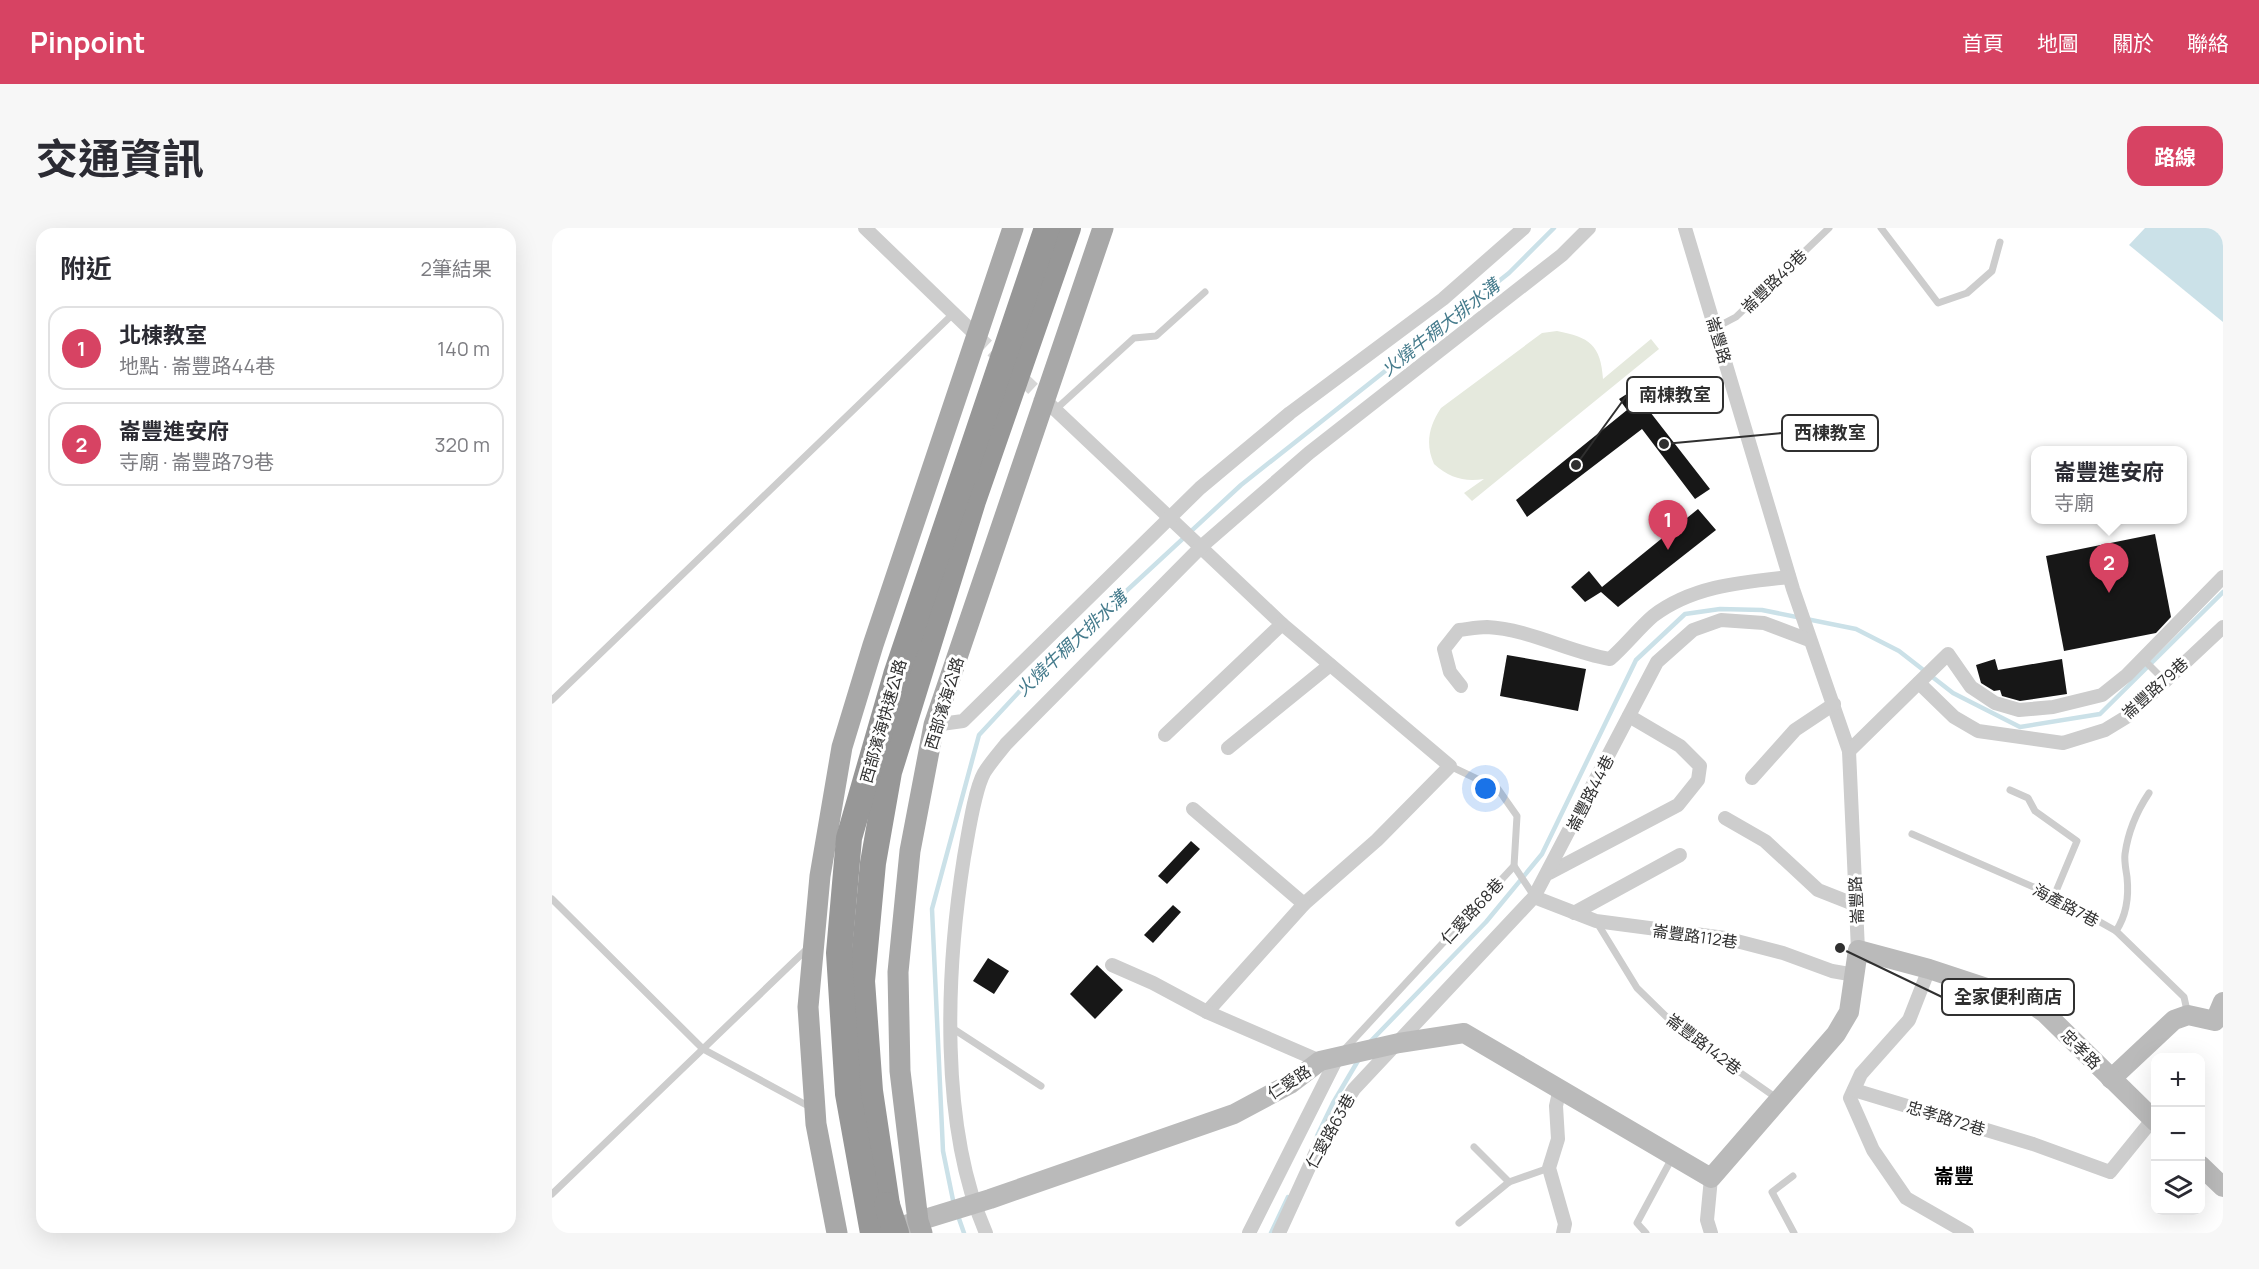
<!DOCTYPE html>
<html lang="zh-TW">
<head>
<meta charset="utf-8">
<style>
  :root { --surface:#fff; --page:#f7f7f7; --text:#2b2b33; --muted:#7c7c81; --line:#e1e1e2; --accent:#d74363 }
  body { margin:0; font-family:Manrope,"Noto Sans TC",sans-serif; background:var(--page); color:var(--text) }
  .controls { position:absolute; right:18px; bottom:18px; display:grid; overflow:hidden; border-radius:12px; box-shadow:0 6px 24px #0002 }
  .controls button { width:54px; height:54px; display:grid; place-items:center; padding:0; border:0; border-bottom:2px solid var(--line); background:var(--surface); color:var(--text); font:30px sans-serif }
  .you { position:absolute; left:934px; top:561px; width:21px; height:21px; margin:-15px; border:4px solid #fff; border-radius:50%; background:#1a73e8; box-shadow:0 0 0 9px #1a73e833 }
  .badge { display:grid; place-items:center; width:39px; height:39px; border-radius:50%; background:var(--accent); color:#fff; font-size:20px; font-weight:700 }
  .pin { position:absolute; translate:-50% -50px; filter:drop-shadow(0 2px 3px #0008) }
  .pin::after { content:''; position:absolute; top:32px; width:21px; height:18px; background:inherit; clip-path:polygon(0 0,100% 0,50% 100%) }
  .popup { position:absolute; left:1479px; top:218px; width:156px; height:78px; box-sizing:border-box; display:grid; place-content:center; border-radius:12px; background:var(--surface); filter:drop-shadow(0 2px 4px #0005); font-size:20px; white-space:nowrap; color:var(--muted) }
  .popup b { font-size:22px; color:var(--text) }
  .popup::after { content:''; position:absolute; left:50%; top:100%; margin-left:-12px; border:12px solid transparent; border-top-color:var(--surface) }
  .list { margin:0; padding:0; list-style:none }
  h2 { display:flex; justify-content:space-between; align-items:center; height:78px; margin:0; padding:0 24px; font-size:26px }
  h2 small { font-size:20px; font-weight:400; color:var(--muted) }
  .list li { display:grid; grid-template-columns:39px 1fr auto; gap:18px; align-items:center; box-sizing:border-box; height:84px; margin:0 12px 12px; padding:0 12px; border:2px solid var(--line); border-radius:18px }
  .list b { display:block; font-size:22px; white-space:nowrap }
  .list p { margin:0; font-size:20px; white-space:nowrap; color:var(--muted) }
  .list em { font-size:20px; font-style:normal; color:var(--muted) }
  .icon { flex:none; width:33px; height:33px; fill:none; stroke:currentColor; stroke-width:2; stroke-linecap:round; stroke-linejoin:round }
  .map { position:relative; flex:none; width:1671px; height:1005px; overflow:hidden; border-radius:18px }
  header { display:flex; align-items:center; gap:36px; box-sizing:border-box; height:84px; padding:0 30px; background:var(--accent); color:#fff }
  header strong { font-size:28px }
  nav { display:flex; gap:33px; margin-inline-start:auto; font-size:21px }
  .intro { display:flex; align-items:center; justify-content:space-between; box-sizing:border-box; height:144px; padding:0 36px }
  h1 { margin:0; font-size:42px }
  .button { padding:15px 27px; border-radius:18px; background:var(--accent); color:#fff; font-size:21px; font-weight:700 }
  main { display:flex; gap:36px; padding:0 36px }
  aside { flex:1; background:var(--surface); border-radius:18px; box-shadow:0 6px 24px #0002 }
  .map>svg:first-child { display:block }
</style>
</head>
<body>
<header>
<strong>Pinpoint</strong>
<nav><a>首頁</a><a>地圖</a><a>關於</a><a>聯絡</a></nav>
</header>
<div class="intro"><h1>交通資訊</h1><a class="button">路線</a></div>
<main>
<aside>
<h2>附近<small>2筆結果</small></h2>
<ul class="list">
<li><span class="badge">1</span><div><b>北棟教室</b><p>地點 · 崙豐路44巷</p></div><em>140 m</em></li>
<li><span class="badge">2</span><div><b>崙豐進安府</b><p>寺廟 · 崙豐路79巷</p></div><em>320 m</em></li>
</ul>
</aside>
<div class="map">
<svg width="1671" height="1005" viewBox="0 0 1671 1005">
  <rect width="100%" height="100%" fill="#fff"/>
  <path fill="#e5e9dd" d="M1005 103C1037 109 1049 117 1051 151L1099 111 1107 121 920 273 912 265 932 251C912 254 898 250 882 236 873 216 877 198 889 180L990 105Z"/>
  <path fill="#cbe1e8" d="M1593 0H1671V94L1577 17Z"/>
  <g fill="none" stroke-linecap="round" stroke-linejoin="round">
    <g stroke="#cbe1e8" stroke-width="4.5">
      <path d="M816 816 934 694 990 626 1084 432 1133 386 1168 381 1210 382 1304 401 1347 423 1401 465 1468 499 1548 486 1671 364"/>
      <path d="M765 908 781 875 807 831"/>
      <path d="M402 977 391 923 380 681 427 507 478 452 689 257 957 45 1002 0"/>
      <path d="M405 985 412 1005"/>
      <path d="M719 1005 736 969"/>
    </g>
  </g>
  <g fill="#171717">
    <path d="M1081 162 1158 261 1143 271 1090 201 975 289 964 272 1075 182 1067 171Z"/>
    <path d="M1146 281 1164 302 1066 379 1049 364 1033 374 1019 359 1037 343 1050 359Z"/>
    <path d="M1603 306 1619 389 1604 405 1512 423 1494 328Z"/>
    <path d="M955 427 1034 441 1026 483 948 468Z"/>
    <path d="M1443 431 1446 442 1510 431 1515 466 1468 473 1450 468 1448 462 1442 463 1429 455 1424 437Z"/>
    <path d="M639 613 648 621 615 656 606 648Z"/>
    <path d="M621 677 629 684 601 715 592 707Z"/>
    <path d="M436 730 457 743 442 766 421 753Z"/>
    <path d="M545 737 571 762 543 791 518 766Z"/>
  </g>
  <g fill="none" stroke-linecap="round" stroke-linejoin="round">
    <path stroke="#d6d6d6" stroke-width="14" stroke-dasharray="14 7" stroke-linecap="butt" d="M425 108 494 173"/>
    <g stroke="#cdcdcd" stroke-width="7">
      <path d="M1329 0 1386 75 1415 65 1440 43 1448 14"/>
      <path d="M1163 100 1184 89 1277 0"/>
      <path d="M503 182 582 110 604 108 653 64"/>
      <path d="M1591 431 1613 453"/>
      <path d="M0 472 402 85"/>
      <path d="M1458 562 1476 570 1483 583 1525 613 1502 668"/>
      <path d="M1360 606 1502 668 1564 703 1632 769 1636 787"/>
      <path d="M962 638 982 668"/>
      <path d="M0 671 151 821 258 879"/>
      <path d="M1044 693 1085 760 1129 803 1226 871"/>
      <path d="M1564 703C1574 688 1577 668 1575 649 1574 642 1572 633 1573 626 1576 604 1585 583 1597 565"/>
      <path d="M400 800 489 858"/>
      <path d="M792 822 962 638 965 588 946 561 898 538"/>
      <path d="M922 919 957 954"/>
      <path d="M1241 948 1220 964 1242 1005"/>
      <path d="M0 966 256 720"/>
      <path d="M907 995 957 954 997 940"/>
      <path d="M1094 1005 1085 995 1120 930"/>
    </g>
    <g stroke="#cdcdcd" stroke-width="14">
      <path d="M313 0 425 108"/>
      <path d="M1133 0 1241 361 1297 523 1306 722"/>
      <path d="M494 173 730 396 898 538 825 612 752 676 655 784"/>
      <path d="M1367 455 1402 489 1426 503 1511 515 1553 502 1576 488 1671 399"/>
      <path d="M909 458 898 444 892 421 907 402C916 401 926 399 935 399 977 401 1017 424 1058 431 1073 418 1086 401 1101 388 1140 358 1190 354 1237 349"/>
      <path d="M382 497 411 493 648 260 738 185 891 71 972 0"/>
      <path d="M613 507 730 396"/>
      <path d="M676 520 778 437"/>
      <path d="M1297 523 1396 426 1419 459 1443 475 1467 482 1501 479 1550 467 1575 447 1671 349"/>
      <path d="M1200 550 1243 502 1282 476"/>
      <path d="M641 581 752 676"/>
      <path d="M1173 590 1213 613 1266 662 1304 677"/>
      <path d="M997 645 1126 577 1146 552 1148 538 1128 518 1077 488"/>
      <path d="M982 669 1044 693 1173 710 1231 725 1280 743 1303 747"/>
      <path d="M1022 685 1128 627"/>
      <path d="M560 737 601 755 655 784 768 833"/>
      <path d="M1377 741 1357 792 1309 846 1298 870 1321 922 1354 970 1415 1005"/>
      <path d="M1008 860 1004 878 1006 911 997 940 1013 996 1011 1005"/>
      <path d="M1302 862 1481 916 1558 944 1601 891"/>
      <path d="M1159 950 1155 992 1159 1005"/>
      <path d="M434 1005C387 898 394 743 412 629 416 608 422 563 432 545 438 535 447 525 454 516L650 318 757 225 1010 27 1037 0"/>
      <path d="M697 1005 786 828"/>
      <path d="M727 1005 769 913 802 861 982 669 1105 434 1141 402 1169 392 1212 395 1257 412"/>
    </g>
    <g stroke="#bababa" stroke-width="20">
      <path d="M1559 851 1622 792 1636 787 1663 793 1671 774"/>
      <path d="M1648 937 1671 959"/>
      <path d="M350 998 438 971 682 886 738 856 768 833 847 815 912 805 1159 950 1284 806 1297 784 1306 722 1377 741 1477 774 1493 785 1604 894"/>
    </g>
    <g stroke="#a8a8a8" stroke-width="21">
      <path d="M285 1005 264 896 256 779 268 648 290 519 321 417 461 0"/>
      <path d="M370 1005 366 993 348 843 346 744 358 623 382 497 551 0"/>
    </g>
    <g stroke="#979797" stroke-width="26">
      <path d="M335 977 318 863 310 753 321 635 337 544 421 273 516 0"/>
      <path d="M321 1005 296 866 287 725 297 610 344 447 495 0"/>
    </g>
    <path stroke="#979797" stroke-width="26" d="M335 977 344 1005"/>
  </g>
  <g text-anchor="middle" dominant-baseline="central" stroke-width="6" stroke-linejoin="round" paint-order="stroke">
    <g font-size="16" fill="#303030" stroke="#fff">
      <text transform="translate(1222 53) rotate(-44)">崙豐路49巷</text>
      <text transform="translate(1167 112) rotate(73)">崙豐路</text>
      <text transform="translate(1603 460) rotate(-42)">崙豐路79巷</text>
      <text transform="translate(392 475) rotate(-73)">西部濱海公路</text>
      <text transform="translate(331 493) rotate(-74)">西部濱海快速公路</text>
      <text transform="translate(1038 565) rotate(-63)">崙豐路44巷</text>
      <text transform="translate(1304 672) rotate(-93)">崙豐路</text>
      <text transform="translate(1514 677) rotate(28)">海產路7巷</text>
      <text transform="translate(920 683) rotate(-47)">仁愛路68巷</text>
      <text transform="translate(1143 708) rotate(8)">崙豐路112巷</text>
      <text transform="translate(1152 816) rotate(37)">崙豐路142巷</text>
      <text transform="translate(1529 821) rotate(45)">忠孝路</text>
      <text transform="translate(737 854) rotate(-33)">仁愛路</text>
      <text transform="translate(1394 890) rotate(17)">忠孝路72巷</text>
      <text transform="translate(778 903) rotate(-61)">仁愛路63巷</text>
    </g>
    <g font-size="18" font-style="italic" fill="#457b8c" stroke="#fff">
      <text transform="translate(888 99) rotate(-38)">火燒牛稠大排水溝</text>
      <text transform="translate(519 415) rotate(-43)">火燒牛稠大排水溝</text>
    </g>
    <g font-size="20" font-weight="bold" fill="#000" stroke="#fff">
      <text x="1402" y="947">崙豐</text>
    </g>
  </g>
  <path fill="none" stroke="#303030" stroke-width="2" d="M1024 237L1075 167M1112 216L1230 205M1288 720L1390 769"/>
  <g fill="#303030" stroke="#fff" stroke-width="2">
    <circle cx="1024" cy="237" r="6"/>
    <circle cx="1112" cy="216" r="6"/>
    <circle cx="1288" cy="720" r="6"/>
  </g>
  <g fill="#fff" stroke="#303030" stroke-width="2">
    <rect x="1075" y="149" width="96" height="36" rx="6"/>
    <rect x="1230" y="187" width="96" height="36" rx="6"/>
    <rect x="1390" y="751" width="132" height="36" rx="6"/>
  </g>
  <g font-size="18" text-anchor="middle" font-weight="bold" fill="#303030">
    <text x="1123" y="173">南棟教室</text>
    <text x="1278" y="211">西棟教室</text>
    <text x="1456" y="775">全家便利商店</text>
  </g>
</svg>
<div class="controls">
<button>+</button>
<button>−</button>
<button><svg class="icon" aria-label="layers" viewBox="0 0 24 24"><path d="M12 4l9 5-9 5-9-5zM3 14l9 5 9-5"/></svg></button>
</div>
<div class="you"></div>
<div class="pin badge" style="left:1116px;top:322px">1</div>
<div class="pin badge" style="left:1557px;top:365px">2</div>
<div class="popup"><b>崙豐進安府</b>寺廟</div>
</div>
</main>
</body>
</html>
